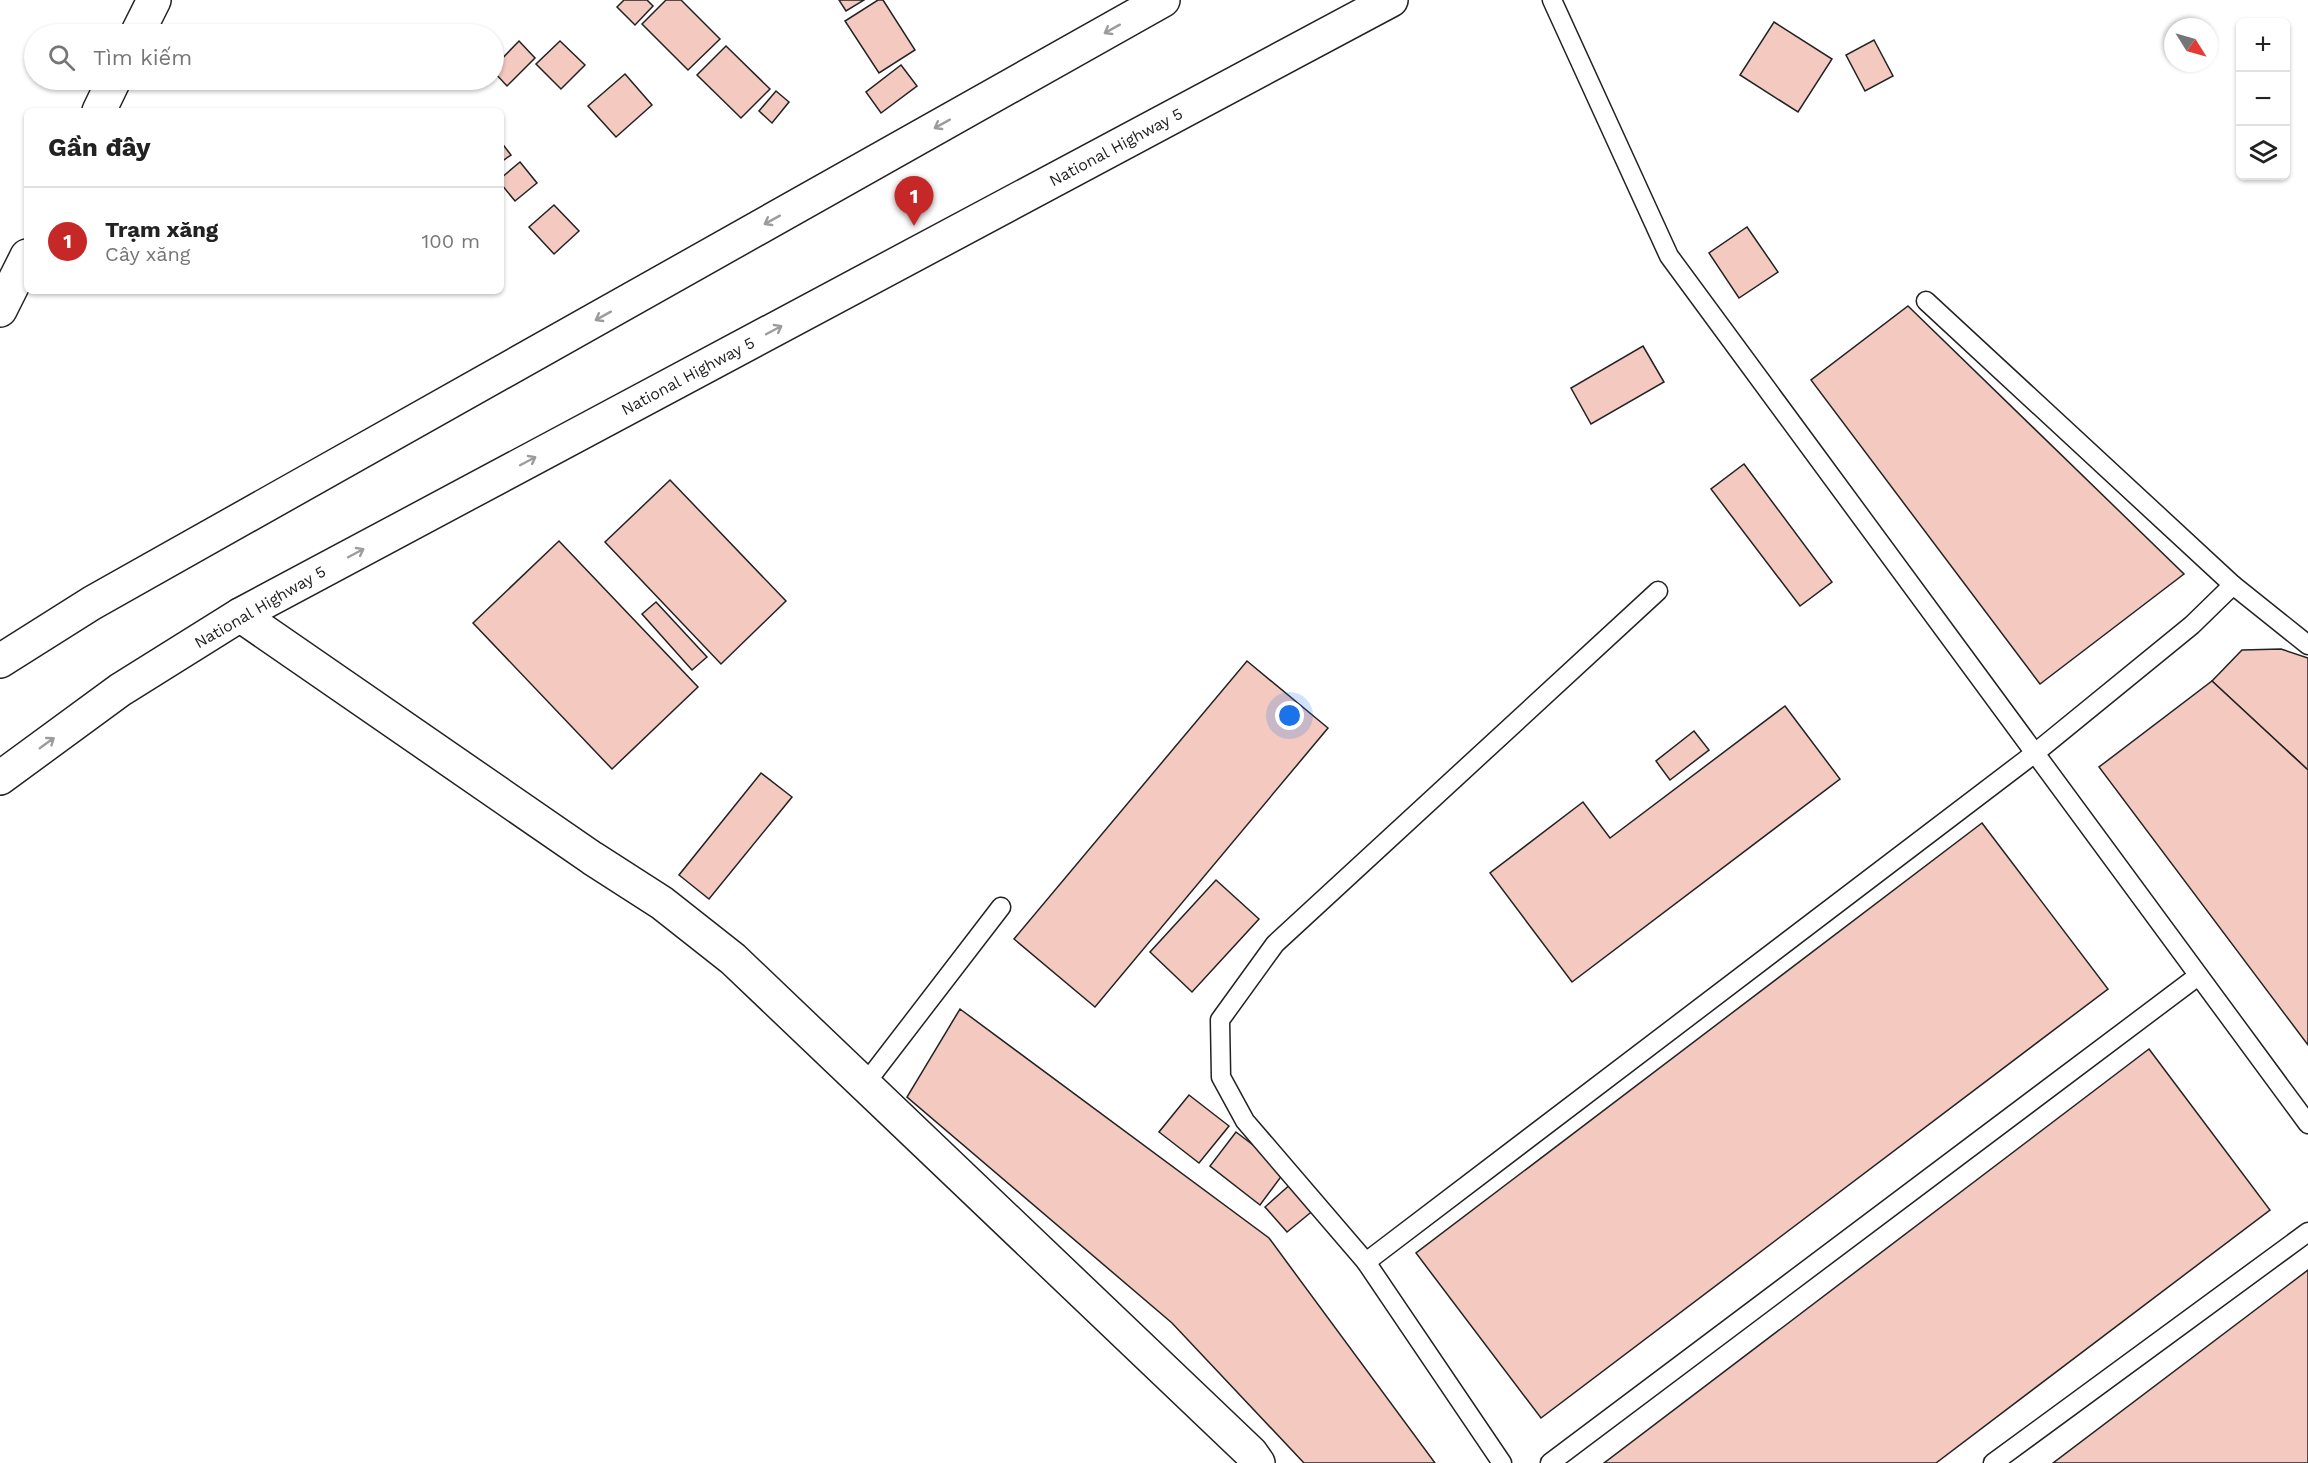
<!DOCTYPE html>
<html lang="vi">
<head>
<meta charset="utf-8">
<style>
  :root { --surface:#fff; --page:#f2f2f2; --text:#222; --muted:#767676; --line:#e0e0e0; --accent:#c62828 }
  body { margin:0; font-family:"Work Sans",sans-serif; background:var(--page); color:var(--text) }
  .controls { position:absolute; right:18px; top:18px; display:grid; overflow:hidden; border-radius:9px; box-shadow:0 2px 4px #0004 }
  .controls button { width:54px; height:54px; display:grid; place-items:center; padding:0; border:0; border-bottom:2px solid var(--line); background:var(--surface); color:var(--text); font:30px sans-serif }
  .compass { position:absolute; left:2164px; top:18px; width:54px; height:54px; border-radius:50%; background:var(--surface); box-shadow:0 2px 4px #0004; rotate:127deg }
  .you { position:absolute; left:1290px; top:716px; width:21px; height:21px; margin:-15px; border:4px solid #fff; border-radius:50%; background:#1a73e8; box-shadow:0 0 0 9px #1a73e833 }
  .badge { display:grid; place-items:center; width:39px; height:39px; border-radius:50%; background:var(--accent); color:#fff; font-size:20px; font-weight:700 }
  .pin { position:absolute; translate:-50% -50px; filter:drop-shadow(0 2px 3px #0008) }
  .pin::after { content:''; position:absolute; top:32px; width:21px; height:18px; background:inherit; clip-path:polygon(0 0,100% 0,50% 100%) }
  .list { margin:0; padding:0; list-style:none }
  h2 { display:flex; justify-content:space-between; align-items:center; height:78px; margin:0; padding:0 24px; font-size:26px }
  h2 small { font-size:20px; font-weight:400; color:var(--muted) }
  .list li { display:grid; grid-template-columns:39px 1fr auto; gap:18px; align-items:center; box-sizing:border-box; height:108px; padding:0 24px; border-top:2px solid var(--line) }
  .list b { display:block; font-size:22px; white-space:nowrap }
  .list p { margin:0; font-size:20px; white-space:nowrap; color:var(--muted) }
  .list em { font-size:20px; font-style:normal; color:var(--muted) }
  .icon { flex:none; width:33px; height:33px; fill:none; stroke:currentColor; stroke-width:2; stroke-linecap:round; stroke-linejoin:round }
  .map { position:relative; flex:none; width:2308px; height:1463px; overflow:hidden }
  .search { position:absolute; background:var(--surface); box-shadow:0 2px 4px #0004; left:24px; top:24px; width:480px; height:66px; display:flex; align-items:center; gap:15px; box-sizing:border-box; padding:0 21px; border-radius:33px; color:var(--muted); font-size:22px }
  .panel { position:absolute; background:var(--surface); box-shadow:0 2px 4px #0004; left:24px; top:108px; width:480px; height:186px; border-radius:9px }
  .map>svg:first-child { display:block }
</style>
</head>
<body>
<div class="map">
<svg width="2308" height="1463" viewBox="0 0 2308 1463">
  <rect width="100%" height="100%" fill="#fff"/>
  <g fill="#f3c9c0" stroke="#222" stroke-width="1.5">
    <path d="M624 0H647L653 6 635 25 617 7Z"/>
    <path d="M666 0H681L720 39 688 70 642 24Z"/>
    <path d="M839 0H864L846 11Z"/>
    <path d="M878 0H883L915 50 879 73 845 21Z"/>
    <path d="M1774 22 1832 59 1798 112 1740 75Z"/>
    <path d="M1874 40 1893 76 1865 91 1846 55Z"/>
    <path d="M519 41 535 58 507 86 494 72V67Z"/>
    <path d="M560 41 585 65 561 89 536 64Z"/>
    <path d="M726 46 770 89 741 118 697 75Z"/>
    <path d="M901 65 917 86 881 113 866 92Z"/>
    <path d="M625 74 652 105 616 137 588 106Z"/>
    <path d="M776 91 789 102 772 123 759 111Z"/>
    <path d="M501 142 511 155 501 162Z"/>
    <path d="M520 162 537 183 515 201 501 184V178Z"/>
    <path d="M554 205 579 231 554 254 529 227Z"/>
    <path d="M1747 227 1778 272 1739 298 1709 253Z"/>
    <path d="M1908 306 2184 574 2040 684 1811 380Z"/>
    <path d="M1643 346 1664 382 1591 424 1571 388Z"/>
    <path d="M1744 464 1832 582 1800 606 1711 489Z"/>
    <path d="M670 480 786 601 721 664 605 542Z"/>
    <path d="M559 541 698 687 612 769 473 623Z"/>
    <path d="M656 602 707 657 692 670 642 614Z"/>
    <path d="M2281 649 2308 658V770L2212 681 2242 650Z"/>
    <path d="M1247 661 1328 728 1095 1007 1014 939Z"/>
    <path d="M2212 681 2308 770V1045L2099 767Z"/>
    <path d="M1785 706 1840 779 1572 982 1490 873 1583 802 1610 838Z"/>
    <path d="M1694 731 1709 750 1670 780 1656 761Z"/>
    <path d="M761 773 792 797 709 899 679 875Z"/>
    <path d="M1982 823 2108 989 1541 1418 1416 1253Z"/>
    <path d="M1216 880 1259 919 1192 992 1150 952Z"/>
    <path d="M960 1009 1269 1238 1435 1463H1304L1172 1323 907 1097Z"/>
    <path d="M2149 1049 2270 1210 1936 1463H1604Z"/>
    <path d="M1189 1095 1229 1126 1199 1163 1159 1132Z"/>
    <path d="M1236 1132 1286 1170 1260 1205 1210 1166Z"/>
    <path d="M1293 1182 1315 1209 1287 1232 1265 1207Z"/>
    <path d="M2308 1270V1463H2053Z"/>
  </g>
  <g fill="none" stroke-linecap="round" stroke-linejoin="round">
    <g stroke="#222" stroke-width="21">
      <g id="lane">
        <path d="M1552 0 1669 256 2308 1124"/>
        <path d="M1926 301 2233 585"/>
        <path d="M865 1084 1001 907"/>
        <path d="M1366 1262 2035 753 2192 625 2233 585 2308 645"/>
        <path d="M1502 1463 1366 1262 1245 1121 1221 1077 1220 1020 1275 944 1658 591"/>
        <path d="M1550 1463 2198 976"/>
        <path d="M1993 1463 2308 1232"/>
      </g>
    </g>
    <g stroke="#222" stroke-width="36">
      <path id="street" d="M240 615 592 858 662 903 733 959 1251 1453 1258 1463"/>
    </g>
    <g stroke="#222" stroke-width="36">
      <g id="primary">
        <path d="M137 34 154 0"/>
        <path d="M99 111 114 80"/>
        <path d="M0 310 27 256"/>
      </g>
    </g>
    <g stroke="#222" stroke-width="36">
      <g id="highway">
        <path d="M0 661 92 603 1163 0"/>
        <path d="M0 778 120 690 240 615 1391 0"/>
      </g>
    </g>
    <use href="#lane" stroke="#fff" stroke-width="18"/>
    <use href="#street" stroke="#fff" stroke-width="33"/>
    <use href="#primary" stroke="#fff" stroke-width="33"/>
    <use href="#highway" stroke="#fff" stroke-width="33"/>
  </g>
  <defs><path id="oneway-shaft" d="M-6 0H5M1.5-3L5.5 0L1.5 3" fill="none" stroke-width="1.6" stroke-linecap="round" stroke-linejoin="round" transform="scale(1.5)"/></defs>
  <g stroke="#9c9c9c">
    <use href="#oneway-shaft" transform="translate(1112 29) rotate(151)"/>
    <use href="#oneway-shaft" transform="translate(942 124) rotate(151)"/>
    <use href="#oneway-shaft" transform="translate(772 220) rotate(151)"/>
    <use href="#oneway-shaft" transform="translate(603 316) rotate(151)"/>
    <use href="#oneway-shaft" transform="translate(774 330) rotate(-28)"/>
    <use href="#oneway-shaft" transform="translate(528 461) rotate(-28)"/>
    <use href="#oneway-shaft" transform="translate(356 553) rotate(-28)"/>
    <use href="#oneway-shaft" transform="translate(47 743) rotate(-36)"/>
  </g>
  <g text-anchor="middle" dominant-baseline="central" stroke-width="4.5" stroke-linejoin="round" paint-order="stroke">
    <g font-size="16" fill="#222" stroke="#fff">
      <text transform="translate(1116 147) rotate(-28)">National Highway 5</text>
      <text transform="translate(688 376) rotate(-28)">National Highway 5</text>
      <text transform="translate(260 607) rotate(-30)">National Highway 5</text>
    </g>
  </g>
</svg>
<div class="controls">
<button>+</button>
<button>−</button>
<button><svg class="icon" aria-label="layers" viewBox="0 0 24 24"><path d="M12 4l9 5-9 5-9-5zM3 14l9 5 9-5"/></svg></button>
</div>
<svg class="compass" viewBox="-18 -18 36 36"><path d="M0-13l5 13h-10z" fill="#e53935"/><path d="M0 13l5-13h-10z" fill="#767676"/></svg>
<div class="you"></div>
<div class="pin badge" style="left:914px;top:226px">1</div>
<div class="search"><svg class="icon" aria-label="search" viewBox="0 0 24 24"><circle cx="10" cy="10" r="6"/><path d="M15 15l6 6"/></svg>Tìm kiếm</div>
<section class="panel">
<h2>Gần đây<small></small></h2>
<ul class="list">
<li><span class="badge">1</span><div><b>Trạm xăng</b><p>Cây xăng</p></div><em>100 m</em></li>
</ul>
</section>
</div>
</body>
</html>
